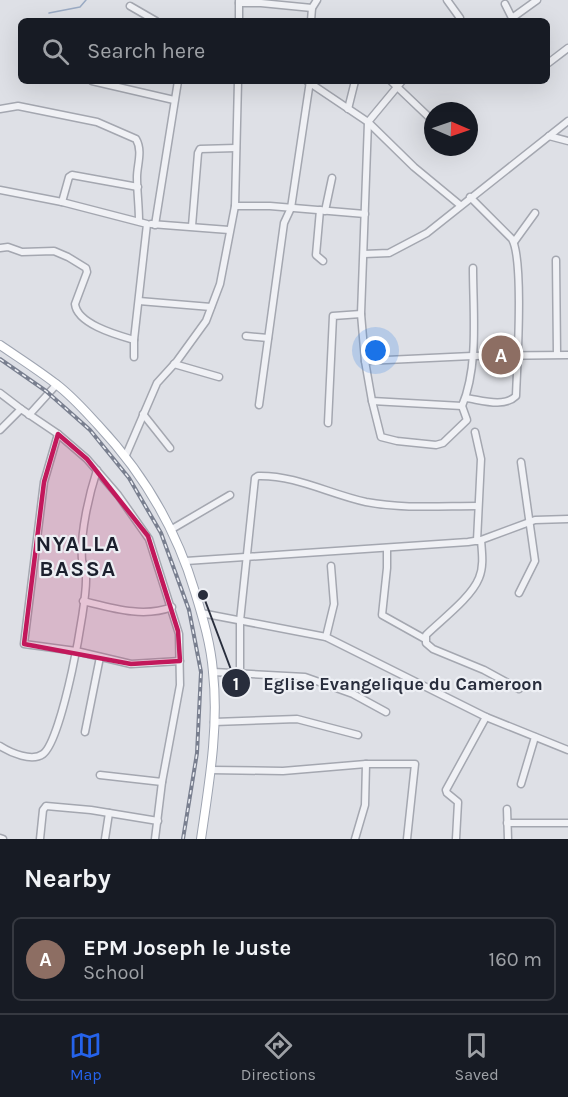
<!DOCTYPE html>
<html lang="en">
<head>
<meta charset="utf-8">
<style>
  :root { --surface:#171b24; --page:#20242c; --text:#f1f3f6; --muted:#9ea1a6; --line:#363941; --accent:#2563eb }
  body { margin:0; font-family:Karla,sans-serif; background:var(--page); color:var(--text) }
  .compass { position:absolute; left:424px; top:102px; width:54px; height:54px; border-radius:50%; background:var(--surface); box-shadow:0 6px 24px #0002; rotate:92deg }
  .you { position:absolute; left:376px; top:351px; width:21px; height:21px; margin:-15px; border:4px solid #fff; border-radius:50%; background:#1a73e8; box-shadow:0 0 0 9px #1a73e833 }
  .badge { display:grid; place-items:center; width:39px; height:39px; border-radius:50%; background:var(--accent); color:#fff; font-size:20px; font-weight:700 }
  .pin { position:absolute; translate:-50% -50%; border:3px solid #fff; box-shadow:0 2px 6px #0006 }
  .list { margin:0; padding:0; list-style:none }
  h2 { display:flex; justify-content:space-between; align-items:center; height:78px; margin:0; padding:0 24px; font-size:26px }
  h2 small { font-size:20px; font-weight:400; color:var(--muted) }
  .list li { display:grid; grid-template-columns:39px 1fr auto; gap:18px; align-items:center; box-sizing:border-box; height:84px; margin:0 12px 12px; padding:0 12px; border:2px solid var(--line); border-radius:9px }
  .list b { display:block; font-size:22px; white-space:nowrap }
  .list p { margin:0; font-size:20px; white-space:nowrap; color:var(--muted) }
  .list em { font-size:20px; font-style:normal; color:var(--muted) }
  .icon { flex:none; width:33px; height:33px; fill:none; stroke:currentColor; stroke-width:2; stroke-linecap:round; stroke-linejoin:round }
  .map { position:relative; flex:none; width:568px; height:839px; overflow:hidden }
  .search { position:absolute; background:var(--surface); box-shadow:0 6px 24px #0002; left:18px; right:18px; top:18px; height:66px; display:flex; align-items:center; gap:15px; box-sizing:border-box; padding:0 21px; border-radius:9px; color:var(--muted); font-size:22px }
  .sheet { height:174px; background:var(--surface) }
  nav { display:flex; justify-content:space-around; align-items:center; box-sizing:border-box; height:84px; border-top:2px solid var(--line); background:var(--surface); font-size:16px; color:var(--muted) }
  nav a { display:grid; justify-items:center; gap:3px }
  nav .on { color:var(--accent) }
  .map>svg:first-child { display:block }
</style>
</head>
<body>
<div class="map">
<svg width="568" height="839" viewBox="0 0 568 839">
  <rect width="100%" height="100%" fill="#dee0e6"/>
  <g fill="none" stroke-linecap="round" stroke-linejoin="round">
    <path stroke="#9babc4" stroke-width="1.5" d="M49 13 80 7 86 0"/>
    <g stroke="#a4a7b0" stroke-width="9">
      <g id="minor">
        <path d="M447 0 460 18V21"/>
        <path d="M239 1V21"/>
        <path d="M239 3H261L312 8"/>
        <path d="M505 4 512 18 537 0"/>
        <path d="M130 6 156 21"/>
        <path d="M311 21 312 8 317 0"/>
        <path d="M547 64 568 48"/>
        <path d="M92 81 174 100"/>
        <path d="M307 81 368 122 414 167 460 205"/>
        <path d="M391 81 433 121"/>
        <path d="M402 81 368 122 361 314 365 361 472 356 568 355"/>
        <path d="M0 109 18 106 97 122 136 139C143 151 137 165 137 177 137 192 139 206 139 221"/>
        <path d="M348 109 355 81"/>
        <path d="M549 136 568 141"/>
        <path d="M0 190 62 202 147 224 134 340V357"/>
        <path d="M62 202 69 177 72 175 138 187"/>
        <path d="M235 206H270L365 214"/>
        <path d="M320 210 316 255 323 261"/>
        <path d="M325 211 332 178"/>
        <path d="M151 224 229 230"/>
        <path d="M155 225 178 81"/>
        <path d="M192 226 198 153 200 149 236 148"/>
        <path d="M514 242 535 213"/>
        <path d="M0 248 8 247 22 252 54 251 68 257 86 268 87 272 75 304C77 324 117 335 134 340"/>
        <path d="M364 254 389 253 427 233 568 121"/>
        <path d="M556 260 557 354"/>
        <path d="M139 301 211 307"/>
        <path d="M246 336 268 338"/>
        <path d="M365 361 372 401 462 406C479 366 473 311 473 268"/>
        <path d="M174 364 219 377"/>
        <path d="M0 393 21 409"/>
        <path d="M466 398C481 400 504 408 516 396 517 367 524 260 512 239L470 197"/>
        <path d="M372 401 381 437 397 441 436 445 443 443 467 420 462 406"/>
        <path d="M259 405 284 223 291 208 310 81"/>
        <path d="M143 414 170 448"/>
        <path d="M29 415 57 384"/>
        <path d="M328 423 333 316 361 314"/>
        <path d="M0 430 21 409 58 434 87 459 118 495 149 539 179 634 180 685 162 782 100 775"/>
        <path d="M475 432 481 459 477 541"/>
        <path d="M58 434 44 482 24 644 76 651 131 664 180 661"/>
        <path d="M126 455 157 383 177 361 206 321 220 284 235 206 238 81"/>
        <path d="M172 529 230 495"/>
        <path d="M481 540C482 553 484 566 479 578 471 598 441 620 426 635V643L433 649 484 670 519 689"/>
        <path d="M387 548V568L382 615 425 639"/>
        <path d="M186 561 468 542 481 540 535 520 568 519"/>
        <path d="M519 593 535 561 521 462"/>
        <path d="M83 601C112 608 143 618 172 607"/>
        <path d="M201 613 326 637 486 717 568 750"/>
        <path d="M326 637 334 604 331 566"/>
        <path d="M213 672 305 677 353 694 386 712"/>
        <path d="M240 673V621L255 478 258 476C296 475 329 494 366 502 403 509 441 506 478 506"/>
        <path d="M214 722 297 719 358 735"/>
        <path d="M85 732 100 657"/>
        <path d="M0 746C11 753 32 762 43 754 62 740 87 605 86 578 86 572 83 566 82 560 80 533 89 495 97 470"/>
        <path d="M211 770 283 771 366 764H415L407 839"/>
        <path d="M521 784 535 737"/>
        <path d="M507 809 508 839"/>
        <path d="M507 823H568"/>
        <path d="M0 838 3 839"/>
        <path d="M40 839 43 810 46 806 91 810 158 821"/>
        <path d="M105 839 109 813"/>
        <path d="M155 839 162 782"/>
        <path d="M355 839 365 805 366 764"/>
        <path d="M456 839 458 802 447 793 446 790 486 717"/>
      </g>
    </g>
    <g stroke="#9ea4b1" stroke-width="10">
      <path id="major" d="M0 345C19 358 38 370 56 384 72 396 85 411 98 425 144 474 176 528 195 592 203 618 211 645 213 672 219 727 209 784 201 839"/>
    </g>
    <use href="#minor" stroke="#f0f1f5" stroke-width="6"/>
    <use href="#major" stroke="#fff" stroke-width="8"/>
    <g stroke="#797f8f" stroke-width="4">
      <path id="rail" d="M0 359 46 391 90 430 129 478 161 533 189 610 201 672 197 753 183 839"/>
    </g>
    <use href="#rail" stroke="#edeff4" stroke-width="1.5" stroke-dasharray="4.5" stroke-linecap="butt"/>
  </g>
  <path fill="#c2185b" fill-opacity="0.2" stroke="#c2185b" stroke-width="4.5" stroke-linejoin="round" d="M58 434 87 459 148 536 178 631 180 661 131 664 24 644 44 482Z"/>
  <g text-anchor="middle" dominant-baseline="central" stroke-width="4.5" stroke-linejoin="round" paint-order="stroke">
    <g font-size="22" font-weight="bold" letter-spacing="1.5" fill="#1b1f2d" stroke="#edeff4">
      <text x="78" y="544">NYALLA<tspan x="78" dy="25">BASSA</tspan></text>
    </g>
  </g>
  <path fill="none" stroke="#282d3c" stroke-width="2" d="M203 595L236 683"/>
  <g fill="#282d3c" stroke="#edeff4" stroke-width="2">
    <circle cx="203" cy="595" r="6"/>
    <circle cx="236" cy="683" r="15"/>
  </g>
  <g font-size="18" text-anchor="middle" font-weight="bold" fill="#fff">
    <text x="236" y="690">1</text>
  </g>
  <g font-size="18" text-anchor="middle" font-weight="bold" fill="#282d3c" stroke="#edeff4" stroke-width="4.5" stroke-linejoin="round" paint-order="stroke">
    <text x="403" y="690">Eglise Evangelique du Cameroon</text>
  </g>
</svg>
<svg class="compass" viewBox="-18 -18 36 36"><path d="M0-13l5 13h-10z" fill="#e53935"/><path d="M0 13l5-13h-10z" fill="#9ea1a6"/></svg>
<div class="you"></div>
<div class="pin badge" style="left:501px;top:355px;background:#8d6e63">A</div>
<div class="search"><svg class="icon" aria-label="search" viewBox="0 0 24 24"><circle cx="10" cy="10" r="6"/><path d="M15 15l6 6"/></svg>Search here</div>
</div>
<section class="sheet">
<h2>Nearby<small></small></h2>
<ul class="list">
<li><span class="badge" style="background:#8d6e63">A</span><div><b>EPM Joseph le Juste</b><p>School</p></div><em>160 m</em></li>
</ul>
</section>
<nav>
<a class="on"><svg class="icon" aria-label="map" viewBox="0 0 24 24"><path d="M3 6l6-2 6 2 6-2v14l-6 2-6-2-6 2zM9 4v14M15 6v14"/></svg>Map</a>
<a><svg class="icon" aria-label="directions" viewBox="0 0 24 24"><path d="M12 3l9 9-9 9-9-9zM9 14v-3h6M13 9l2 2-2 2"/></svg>Directions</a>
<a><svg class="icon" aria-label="saved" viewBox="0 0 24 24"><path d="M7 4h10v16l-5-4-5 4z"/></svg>Saved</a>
</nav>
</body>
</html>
